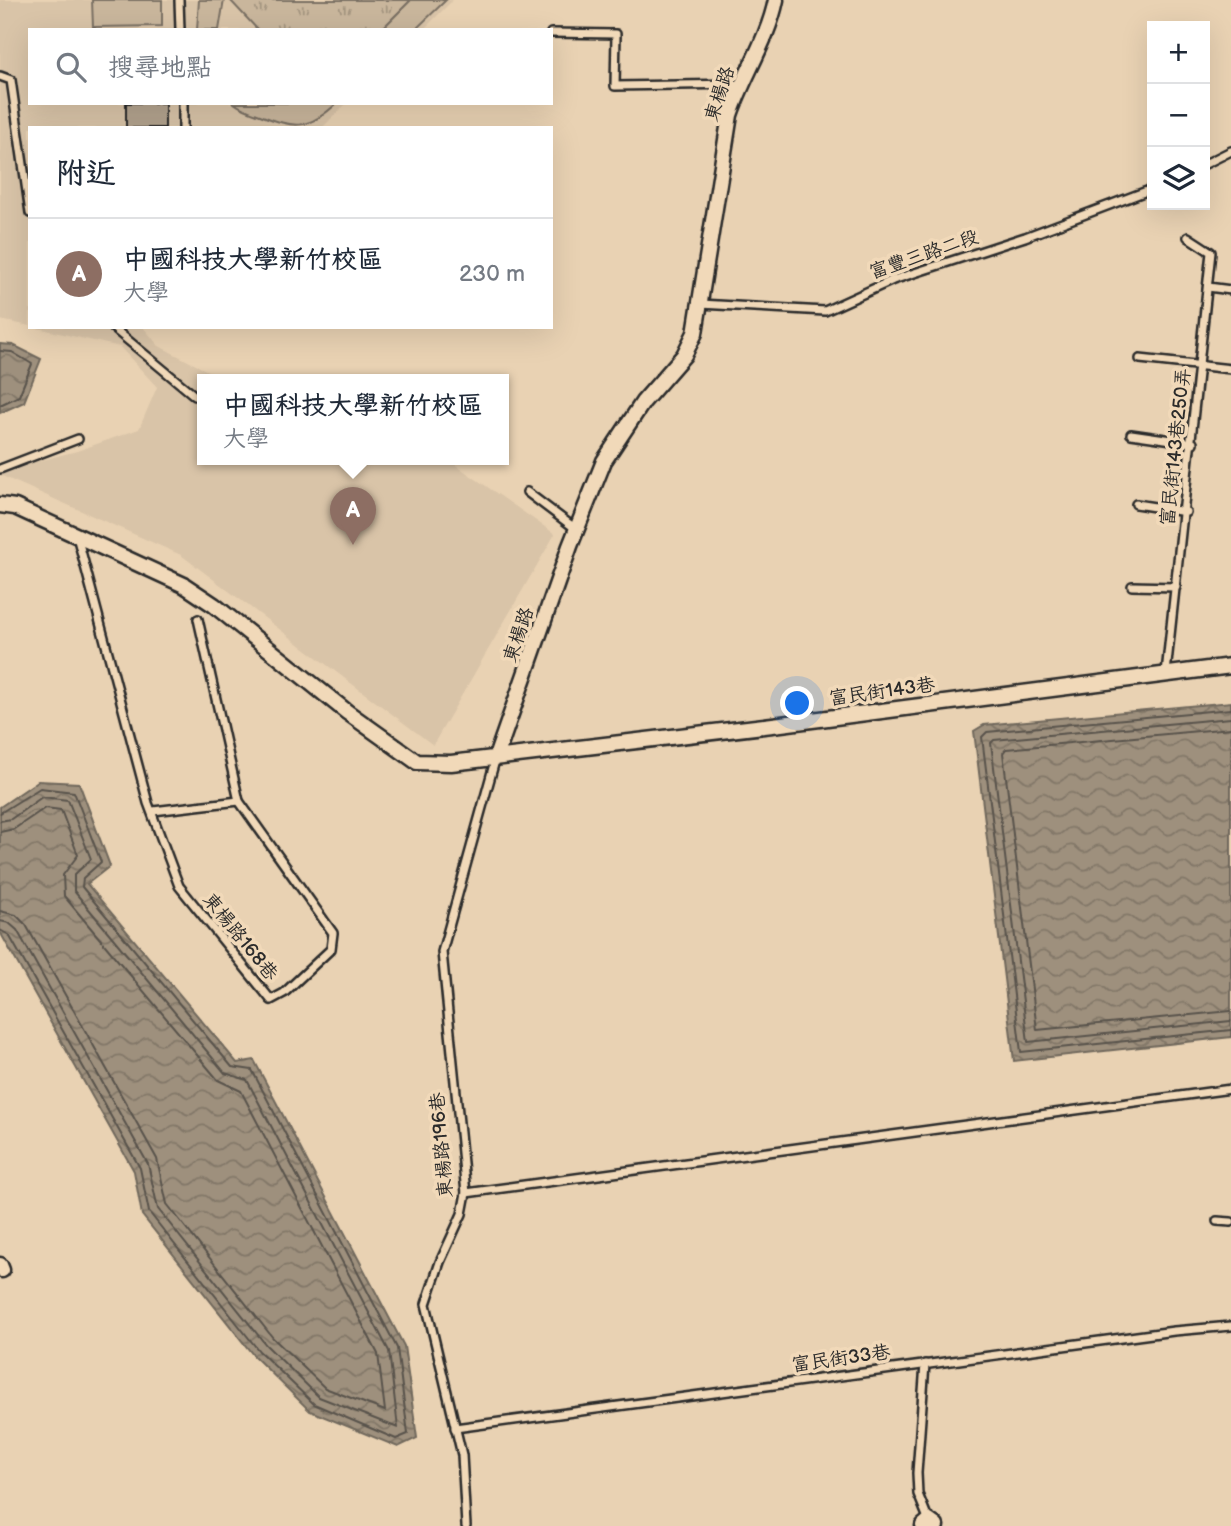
<!DOCTYPE html>
<html lang="zh-TW">
<head>
<meta charset="utf-8">
<style>
  :root { --surface:#fff; --page:#f6f6f7; --text:#1f2937; --muted:#747a83; --line:#e0e1e3; --accent:#2b2b2b }
  body { margin:0; font-family:"Balsamiq Sans","LXGW WenKai TC",sans-serif; background:var(--page); color:var(--text) }
  .controls { position:absolute; right:21px; top:21px; display:grid; overflow:hidden; border-radius:0px; box-shadow:0 7px 28px #0002 }
  .controls button { width:63px; height:63px; display:grid; place-items:center; padding:0; border:0; border-bottom:2px solid var(--line); background:var(--surface); color:var(--text); font:35px sans-serif }
  .you { position:absolute; left:798px; top:704px; width:24px; height:24px; margin:-18px; border:5px solid #fff; border-radius:50%; background:#1a73e8; box-shadow:0 0 0 10px #1a73e833 }
  .badge { display:grid; place-items:center; width:46px; height:46px; border-radius:50%; background:var(--accent); color:#fff; font-size:23px; font-weight:700 }
  .pin { position:absolute; translate:-50% -58px; filter:drop-shadow(0 2px 4px #0008) }
  .pin::after { content:''; position:absolute; top:37px; width:24px; height:21px; background:inherit; clip-path:polygon(0 0,100% 0,50% 100%) }
  .popup { position:absolute; left:197px; top:374px; width:312px; height:91px; box-sizing:border-box; display:grid; place-content:center; border-radius:0px; background:var(--surface); filter:drop-shadow(0 2px 5px #0005); font-size:23px; white-space:nowrap; color:var(--muted) }
  .popup b { font-size:26px; color:var(--text) }
  .popup::after { content:''; position:absolute; left:50%; top:100%; margin-left:-14px; border:14px solid transparent; border-top-color:var(--surface) }
  .list { margin:0; padding:0; list-style:none }
  h2 { display:flex; justify-content:space-between; align-items:center; height:91px; margin:0; padding:0 28px; font-size:30px }
  h2 small { font-size:23px; font-weight:400; color:var(--muted) }
  .list li { display:grid; grid-template-columns:46px 1fr auto; gap:21px; align-items:center; box-sizing:border-box; height:112px; padding:0 28px; border-top:2px solid var(--line) }
  .list b { display:block; font-size:26px; white-space:nowrap }
  .list p { margin:0; font-size:23px; white-space:nowrap; color:var(--muted) }
  .list em { font-size:23px; font-style:normal; color:var(--muted) }
  .icon { flex:none; width:38px; height:38px; fill:none; stroke:currentColor; stroke-width:2; stroke-linecap:round; stroke-linejoin:round }
  .map { position:relative; flex:none; width:1231px; height:1526px; overflow:hidden }
  .search { position:absolute; background:var(--surface); box-shadow:0 7px 28px #0002; left:28px; top:28px; width:525px; height:77px; display:flex; align-items:center; gap:18px; box-sizing:border-box; padding:0 24px; border-radius:0px; color:var(--muted); font-size:26px }
  .panel { position:absolute; background:var(--surface); box-shadow:0 7px 28px #0002; left:28px; top:126px; width:525px; height:203px; border-radius:0px }
  .map>svg:first-child { display:block }
</style>
</head>
<body>
<div class="map">
<svg width="1231" height="1526" viewBox="0 0 1231 1526">
  <defs>
    <pattern id="grass-tufts" width="24" height="20" patternUnits="userSpaceOnUse" patternTransform="scale(1.75)"><rect width="24" height="20" fill="#c9b69c"/><path d="M3 7l-1-3M5 7V3M7 7l1-3M15 17l-1-3M17 17v-4M19 17l1-3" fill="none" stroke="#a3947f"/></pattern>
    <pattern id="water-waves" width="16" height="10" patternUnits="userSpaceOnUse" patternTransform="scale(1.75)"><rect width="16" height="10" fill="#9e907d"/><path d="M0 5q4-4 8 0t8 0" fill="none" stroke="#817667"/></pattern>
  </defs>
  <rect width="100%" height="100%" fill="#e9d2b3"/>
  <filter id="ink" filterUnits="userSpaceOnUse"><feTurbulence type="fractalNoise" baseFrequency=".0143" numOctaves="2"/><feDisplacementMap in="SourceGraphic" scale="14" xChannelSelector="R" yChannelSelector="G"/><feConvolveMatrix kernelMatrix="1 2 1 2 8 2 1 2 1" color-interpolation-filters="sRGB"/></filter>
  <g filter="url(#ink)">
    <g fill="#d9c4a8">
      <path d="M0 0H453L423 30H30V103H347L322 128H30V326L0 320Z"/>
      <path d="M33 327H143L159 346 223 379H202V459H447L555 534 433 745 181 555 0 475V471L77 451 139 429 157 387 120 347Z"/>
    </g>
    <path fill="url(#grass-tufts)" stroke="#7a7064" stroke-width="2" d="M230 0H411L381 30H258Z"/>
    <g fill="#c9b69c" stroke="#7a7064" stroke-width="2">
      <path d="M92 0H162V26L93 27Z"/>
      <path d="M199 0H224L219 30H197Z"/>
      <path d="M411 0H446L415 30H381Z"/>
      <path d="M234 103H337C309 130 295 129 260 115 251 112 242 109 234 103Z"/>
    </g>
    <g fill="url(#water-waves)" stroke="#70685c" stroke-width="2">
      <path d="M0 344 13 345 41 359 24 402 0 413Z"/>
      <path d="M1231 702V1037L1014 1061 974 731 984 725Z"/>
      <path d="M38 781 79 783 110 866 87 884 237 1063 254 1060 404 1346 417 1438 398 1447 310 1411 254 1356 142 1215 134 1171 0 932V807Z"/>
    </g>
    <g fill="none" stroke-linecap="round" stroke-linejoin="round">
      <g stroke="#59534c" stroke-width="2">
        <path d="M0 351 12 352 32 364 19 396 0 405"/>
        <path d="M1231 709 987 732 982 737 1021 1052 1231 1030"/>
        <path d="M1231 718 994 740 991 743 1028 1042 1231 1021"/>
        <path d="M1231 728 1006 749 1003 753 1037 1030 1231 1011"/>
        <path d="M0 813 40 788 74 792 101 862 83 878 82 887 232 1067 252 1070 397 1348 408 1434 396 1439 314 1404 259 1351 149 1212 140 1168 9 935 0 930"/>
        <path d="M0 821 11 819 42 797 68 800 91 859 74 875V891L225 1073 247 1080 389 1351 398 1428 319 1397 266 1345 158 1209 148 1164 17 930 9 923 0 921"/>
        <path d="M0 832 14 829 45 808 61 810 78 855 63 875 64 896 218 1080 241 1091 378 1354 385 1411 325 1388 273 1338 167 1204 157 1159 26 925 16 915 0 911"/>
      </g>
    </g>
    <rect fill="#b3a38e" stroke="#2b2b2b" stroke-width="2" x="126" y="103" width="39" height="25"/>
    <g fill="none" stroke-linecap="round" stroke-linejoin="round">
      <g stroke="#2b2b2b" stroke-width="12">
        <g id="lane">
          <path d="M179 0 180 30"/>
          <path d="M551 33 616 34 615 86 741 84"/>
          <path d="M0 76 11 80 30 213"/>
          <path d="M183 103V128"/>
          <path d="M1205 164 1231 151"/>
          <path d="M1208 287 1231 290"/>
          <path d="M700 304 825 311 893 280 1025 237 1152 189"/>
          <path d="M112 327 195 396"/>
          <path d="M1140 359 1231 369"/>
          <path d="M1131 434 1193 443"/>
          <path d="M0 469 78 439"/>
          <path d="M527 492 576 529"/>
          <path d="M1136 504 1186 512"/>
          <path d="M77 536 148 803 179 886 271 1000 284 993 331 949 333 933 239 801 198 619"/>
          <path d="M1132 586 1176 587"/>
          <path d="M1166 673 1211 252 1188 237"/>
          <path d="M153 811 239 801"/>
          <path d="M466 1193 1231 1089"/>
          <path d="M1217 1221 1231 1222"/>
          <path d="M925 1364 917 1473 918 1494 929 1521"/>
          <path d="M455 1428 1174 1331 1231 1326"/>
          <path d="M466 1526 462 1455 426 1304 440 1262 462 1214 466 1193 442 952 496 757"/>
        </g>
      </g>
      <g stroke="#2b2b2b" stroke-width="19">
        <g id="street">
          <path d="M0 505 15 507 184 585 214 605 347 712 417 762 451 763 781 724 1231 666"/>
          <path d="M496 757 570 546 604 461 643 402 684 355 695 333 730 115C743 76 768 40 776 0"/>
          <path d="M0 1265 2 1270"/>
          <path d="M923 1526 929 1521 936 1526"/>
        </g>
      </g>
      <use href="#lane" stroke="#f1d9b9" stroke-width="7"/>
      <use href="#street" stroke="#f1d9b9" stroke-width="14"/>
    </g>
  </g>
  <g text-anchor="middle" dominant-baseline="central" stroke-width="7" stroke-linejoin="round" paint-order="stroke">
    <g font-size="19" fill="#2b2b2b" stroke="#f1d9b9">
      <text transform="translate(720 94) rotate(-72)">東楊路</text>
      <text transform="translate(924 255) rotate(-19)">富豐三路二段</text>
      <text transform="translate(1176 447) rotate(-84)">富民街143巷250弄</text>
      <text transform="translate(519 635) rotate(-71)">東楊路</text>
      <text transform="translate(882 692) rotate(-8)">富民街143巷</text>
      <text transform="translate(240 937) rotate(51)">東楊路168巷</text>
      <text transform="translate(442 1145) rotate(-95)">東楊路196巷</text>
      <text transform="translate(841 1359) rotate(-8)">富民街33巷</text>
    </g>
  </g>
</svg>
<div class="controls">
<button>+</button>
<button>−</button>
<button><svg class="icon" aria-label="layers" viewBox="0 0 24 24"><path d="M12 4l9 5-9 5-9-5zM3 14l9 5 9-5"/></svg></button>
</div>
<div class="you"></div>
<div class="pin badge" style="left:353px;top:545px;background:#8d6e63">A</div>
<div class="popup"><b>中國科技大學新竹校區</b>大學</div>
<div class="search"><svg class="icon" aria-label="search" viewBox="0 0 24 24"><circle cx="10" cy="10" r="6"/><path d="M15 15l6 6"/></svg>搜尋地點</div>
<section class="panel">
<h2>附近<small></small></h2>
<ul class="list">
<li><span class="badge" style="background:#8d6e63">A</span><div><b>中國科技大學新竹校區</b><p>大學</p></div><em>230 m</em></li>
</ul>
</section>
</div>
</body>
</html>
